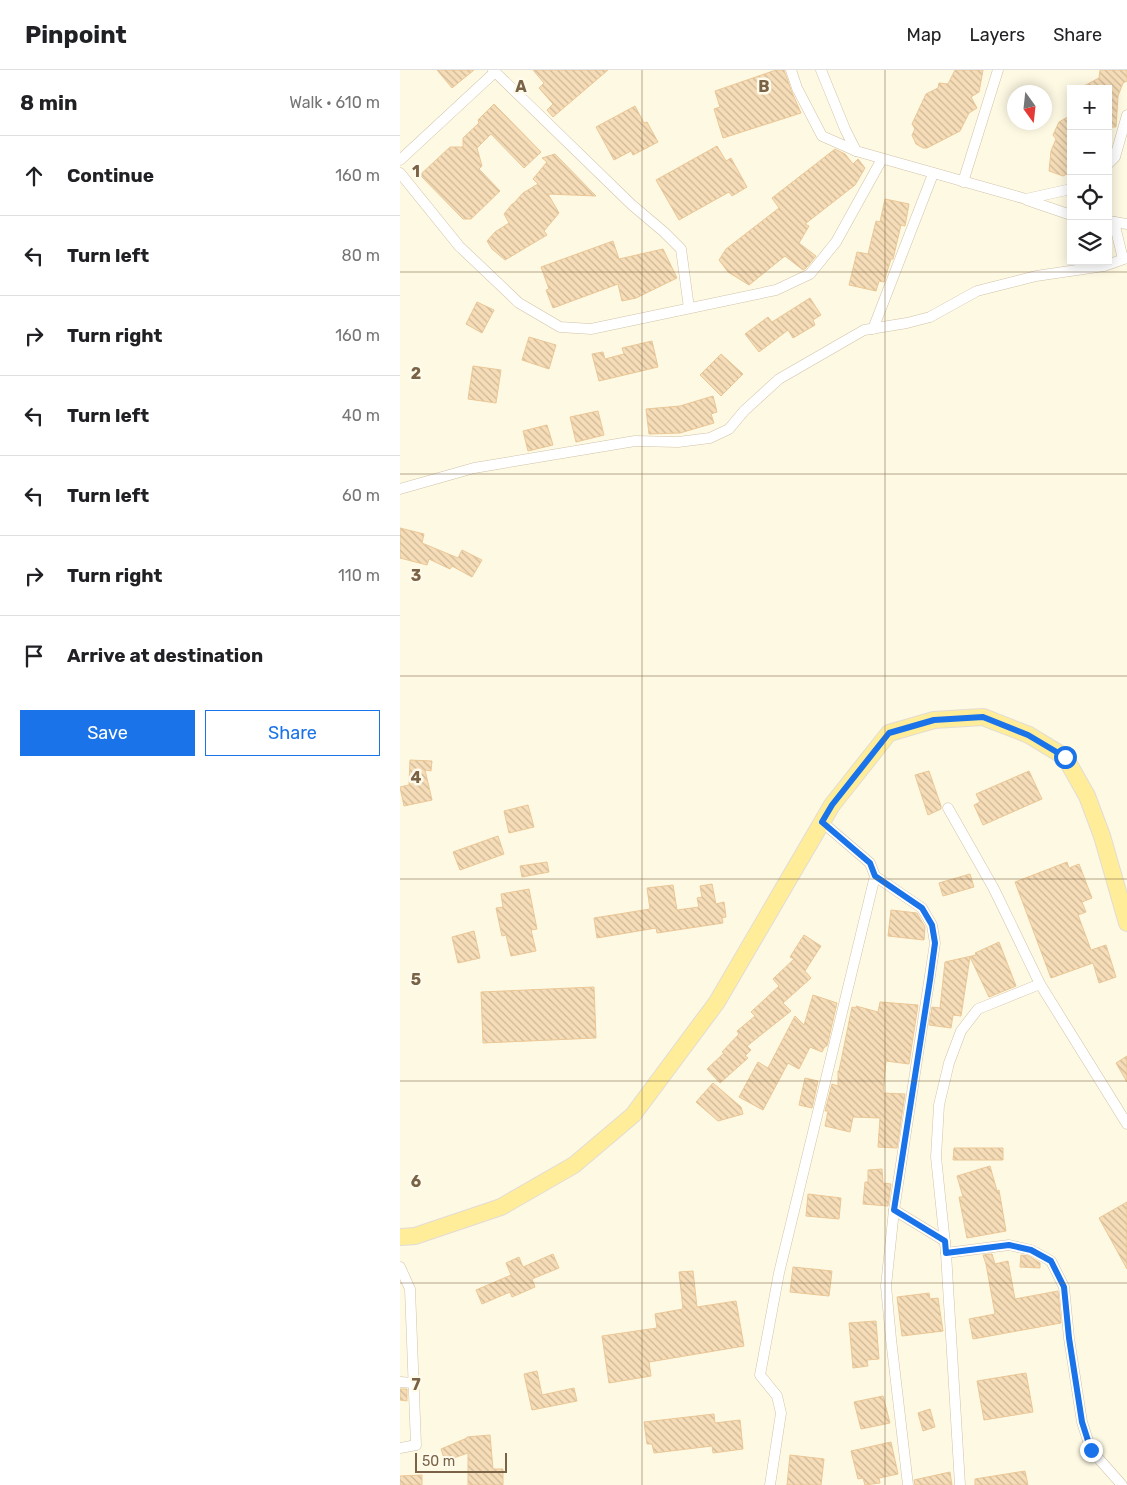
<!DOCTYPE html>
<html lang="en">
<head>
<meta charset="utf-8">
<style>
  :root { --surface:#fff; --page:#f6f6f6; --text:#202124; --muted:#757577; --line:#e0e0e0; --accent:#1a73e8 }
  body { margin:0; font-family:Rubik,sans-serif; background:var(--page); color:var(--text) }
  .controls { position:absolute; right:15px; top:15px; display:grid; overflow:hidden; border-radius:0px; box-shadow:0 2px 12px #0003 }
  .controls button { width:45px; height:45px; display:grid; place-items:center; padding:0; border:0; border-bottom:1px solid var(--line); background:var(--surface); color:var(--text); font:25px sans-serif }
  .compass { position:absolute; left:607px; top:15px; width:45px; height:45px; border-radius:50%; background:var(--surface); box-shadow:0 2px 12px #0003; rotate:165deg }
  .scale { position:absolute; left:15px; bottom:12px; width:92px; box-sizing:border-box; padding-left:5px; border:2px solid #796246; border-top:0; font-size:14px; line-height:18px; white-space:nowrap; color:#796246; -webkit-text-stroke:4px #fffbeb; paint-order:stroke }
  .stop { position:absolute; width:15px; height:15px; margin:-11px; border:4px solid #1a73e8; border-radius:50%; background:#fff }
  .stop.end { background:#1a73e8; border-color:#fff; box-shadow:0 1px 5px #0008 }
  .list { margin:0; padding:0; list-style:none }
  h2 { display:flex; justify-content:space-between; align-items:center; height:65px; margin:0; padding:0 20px; font-size:21px }
  h2 small { font-size:16px; font-weight:400; color:var(--muted) }
  .list li { display:grid; grid-template-columns:32px 1fr auto; gap:15px; align-items:center; box-sizing:border-box; height:80px; padding:0 20px; border-top:1px solid var(--line) }
  .list b { display:block; font-size:19px; white-space:nowrap }
  .list em { font-size:16px; font-style:normal; color:var(--muted) }
  .actions { display:flex; gap:10px; padding:15px 20px }
  .actions a { flex:1; padding:11px 0; border:1px solid var(--accent); border-radius:0px; text-align:center; font-size:18px; color:var(--accent) }
  .actions .main { background:var(--accent); color:#fff }
  .icon { flex:none; width:28px; height:28px; fill:none; stroke:currentColor; stroke-width:2; stroke-linecap:round; stroke-linejoin:round }
  .map { position:relative; flex:none; width:727px; height:1415px; overflow:hidden }
  header { display:flex; align-items:center; gap:30px; box-sizing:border-box; height:70px; padding:0 25px; background:var(--surface); border-bottom:1px solid var(--line) }
  header strong { font-size:24px }
  nav { display:flex; gap:28px; margin-inline-start:auto; font-size:18px }
  main { display:flex }
  aside { flex:1; background:var(--surface) }
  .map>svg:first-child { display:block }
</style>
</head>
<body>
<header>
<strong>Pinpoint</strong>
<nav><a>Map</a><a>Layers</a><a>Share</a></nav>
</header>
<main>
<aside>
<h2>8 min<small>Walk · 610 m</small></h2>
<ul class="list">
<li><svg class="icon" aria-label="ahead" viewBox="0 0 24 24"><path d="M12 20V5M6 11l6-6 6 6"/></svg><div><b>Continue</b></div><em>160 m</em></li>
<li><svg class="icon" aria-label="left" viewBox="0 0 24 24"><path d="M17 20v-9H6M10 6l-5 5 5 5"/></svg><div><b>Turn left</b></div><em>80 m</em></li>
<li><svg class="icon" aria-label="right" viewBox="0 0 24 24"><path d="M7 20v-9h11M14 6l5 5-5 5"/></svg><div><b>Turn right</b></div><em>160 m</em></li>
<li><svg class="icon" aria-label="left" viewBox="0 0 24 24"><path d="M17 20v-9H6M10 6l-5 5 5 5"/></svg><div><b>Turn left</b></div><em>40 m</em></li>
<li><svg class="icon" aria-label="left" viewBox="0 0 24 24"><path d="M17 20v-9H6M10 6l-5 5 5 5"/></svg><div><b>Turn left</b></div><em>60 m</em></li>
<li><svg class="icon" aria-label="right" viewBox="0 0 24 24"><path d="M7 20v-9h11M14 6l5 5-5 5"/></svg><div><b>Turn right</b></div><em>110 m</em></li>
<li><svg class="icon" aria-label="arrive" viewBox="0 0 24 24"><path d="M6 21V4h12l-3 4 3 4H6"/></svg><div><b>Arrive at destination</b></div></li>
</ul>
<div class="actions"><a class="main">Save</a><a>Share</a></div>
</aside>
<div class="map">
<svg width="727" height="1415" viewBox="0 0 727 1415">
  <defs>
    <pattern id="building-back-hatch" width="6" height="6" patternUnits="userSpaceOnUse" patternTransform="scale(1.25)"><rect width="6" height="6" fill="#f6ddb8"/><path d="M-1 5l2 2M0 0l6 6M5-1l2 2" fill="none" stroke="#ccb797"/></pattern>
  </defs>
  <rect width="100%" height="100%" fill="#fef9e3"/>
  <g fill="url(#building-back-hatch)" stroke="#ebc796">
    <path d="M37 0H74L52 18Z"/>
    <path d="M133 0H208L153 47 147 40 153 34 139 18 144 13Z"/>
    <path d="M376 0H384L391 20 401 43 323 68 314 39 320 37 315 21Z"/>
    <path d="M555 0H583L579 22 571 27 577 38 569 43 560 61 527 78H523L516 74 512 65 515 59 512 54 526 24 538 18 539 13 548 14Z"/>
    <path d="M700 0H727V11L723 13 718 26 716 57H708V19H678L699 8Z"/>
    <path d="M94 34 141 82 124 98 91 64 77 78 82 96 79 99 100 121 71 149H63L20 105 50 77H63V68L79 53 78 50Z"/>
    <path d="M235 36 244 53 247 52 258 72 233 85 231 81 214 90 196 57Z"/>
    <path d="M671 45V102L663 106 649 101 651 81 656 69 653 65 659 52Z"/>
    <path d="M317 76 326 91 331 88 347 117 332 126 329 122 279 150 256 110Z"/>
    <path d="M435 79 445 84 453 94 458 89 465 98 455 115 405 154 409 156 399 173 416 186 406 198 403 200 385 186 349 215 328 202 319 190 326 179 379 138 372 128Z"/>
    <path d="M155 84 196 126 148 124 159 143 144 161 147 165 105 190 92 179 87 171 95 162 109 153 104 144 112 134H113L123 123 138 114 133 109 147 92 142 88Z"/>
    <path d="M485 129 509 134 505 156 501 155 493 189H491L484 212 479 211 476 221 449 215 457 182 468 184 476 151 480 152Z"/>
    <path d="M213 171 219 189 263 179 277 208 236 228 222 231 218 214 153 238 146 220 149 219 141 197Z"/>
    <path d="M410 228 421 245 413 250 415 255 393 268 388 260 359 282 345 264 368 247 372 252Z"/>
    <path d="M77 232 94 240 82 263 66 254Z"/>
    <path d="M129 267 156 275 149 299 122 290Z"/>
    <path d="M252 271 258 297 199 311 192 284 203 282 205 289 224 284 222 278Z"/>
    <path d="M321 284 343 304 321 326 300 305Z"/>
    <path d="M73 296 101 300 96 333 68 329Z"/>
    <path d="M313 326 317 342 311 344 314 353 280 363 249 364 246 339 280 336Z"/>
    <path d="M198 341 204 365 176 372 170 347Z"/>
    <path d="M147 355 153 375 128 381 123 361Z"/>
    <path d="M0 458 24 464 22 473 58 488 62 480 82 490 72 507 52 496 50 499 29 489 27 495 0 488Z"/>
    <path d="M10 690 32 691 31 701 25 700 32 730 4 736 0 717 9 715Z"/>
    <path d="M529 701 541 736V739L528 745 515 705Z"/>
    <path d="M629 701 642 729 583 755 574 735 580 732 576 724Z"/>
    <path d="M128 735 134 757 109 763 104 741Z"/>
    <path d="M98 766 104 784 60 800 53 782Z"/>
    <path d="M147 792 149 802 122 807 120 796Z"/>
    <path d="M667 792 669 798 679 794 692 828 682 832 686 842 678 845 691 880 706 875 716 907 699 913 693 893 651 908 615 812Z"/>
    <path d="M570 804 574 817 543 826 539 813Z"/>
    <path d="M312 814 316 834 324 832 326 847 322 848 323 853 257 863 256 858 197 868 194 848 250 839 247 818 273 815 277 840 299 837 297 828 302 827 300 816Z"/>
    <path d="M129 819 137 859 131 860 136 881 111 886 106 865 102 866 96 838 103 837 101 824Z"/>
    <path d="M491 840 517 843 525 857 524 870 488 866Z"/>
    <path d="M74 861 80 888 58 893 52 867Z"/>
    <path d="M404 865 421 876 405 901 411 908 383 933 391 941 347 976 351 980 345 986 348 988 320 1013 307 999 324 983 322 982 339 964 337 961 355 946 351 942 379 916 373 909 394 889 390 887Z"/>
    <path d="M599 872 616 916 589 927 570 887 561 946 553 945 551 958 529 955 532 937 540 938 545 892 576 885 575 883Z"/>
    <path d="M194 917 196 968 83 973 81 922Z"/>
    <path d="M413 925 437 933 427 976H425L422 982 410 977 399 999 388 993 363 1040 339 1027 358 992 368 998 395 946 404 955Z"/>
    <path d="M480 932 518 935 509 994 486 991 483 1023 505 1024 497 1078 478 1077 480 1048 453 1047 450 1062 425 1056 428 1041H425L432 1014 438 1016V1001H439L452 937 456 938V936L478 942Z"/>
    <path d="M727 986V1012L716 993Z"/>
    <path d="M405 1008 418 1011 412 1038 399 1035Z"/>
    <path d="M313 1013 341 1037 343 1044 318 1051 296 1032Z"/>
    <path d="M554 1078H603V1090H553Z"/>
    <path d="M590 1096 597 1121 599 1120 606 1161 567 1168 559 1127H563L557 1106Z"/>
    <path d="M482 1099 483 1113 491 1114 488 1136 463 1134 465 1112H468V1100Z"/>
    <path d="M408 1124 441 1128 439 1149 406 1146Z"/>
    <path d="M727 1132V1199L699 1148Z"/>
    <path d="M153 1184 159 1198 132 1209 135 1217 112 1227 110 1222 82 1234 76 1220 111 1205 106 1193 119 1187 123 1197Z"/>
    <path d="M592 1184 595 1194 608 1191 615 1229 658 1221 661 1253 573 1269 569 1249 595 1244 586 1194 583 1185Z"/>
    <path d="M621 1185 629 1186 640 1193V1198L620 1197Z"/>
    <path d="M393 1197 432 1201 429 1226 390 1222Z"/>
    <path d="M293 1201 297 1237 336 1231 344 1276 249 1292 251 1306 209 1313 202 1266 257 1258 255 1244 283 1239 279 1202Z"/>
    <path d="M529 1223 530 1229 538 1228 543 1261 502 1266 497 1227Z"/>
    <path d="M476 1251 479 1289 467 1290 468 1296 453 1298 449 1253Z"/>
    <path d="M137 1301 142 1325 174 1318 177 1331 132 1340 124 1304Z"/>
    <path d="M626 1303 633 1342 584 1350 577 1311Z"/>
    <path d="M0 1319H7V1331L0 1330Z"/>
    <path d="M483 1326 490 1353 461 1359 454 1332Z"/>
    <path d="M530 1339 535 1357 523 1361 518 1343Z"/>
    <path d="M314 1344 315 1353 340 1350 343 1379 313 1383 312 1376 254 1383 252 1374H247L244 1352Z"/>
    <path d="M90 1365 93 1399H103V1415H68V1383L45 1391 41 1379 67 1368V1367Z"/>
    <path d="M491 1372 498 1404 479 1408 480 1413 465 1415 463 1408 458 1409 451 1381Z"/>
    <path d="M390 1385 424 1389 421 1415H387Z"/>
    <path d="M625 1401 628 1415H575V1409Z"/>
    <path d="M550 1402 552 1415H515L514 1410Z"/>
    <path d="M22 1405V1415H0V1406Z"/>
  </g>
  <g fill="none" stroke-linecap="round" stroke-linejoin="round">
    <g stroke="#d1c2a8" stroke-width="11">
      <g id="street">
        <path d="M93 0 232 135 264 162 281 179 289 238"/>
        <path d="M391 0 397 18 422 66 456 81 626 129 671 119"/>
        <path d="M421 0 445 59 456 81"/>
        <path d="M0 90 95 2"/>
        <path d="M708 94 715 87 727 45"/>
        <path d="M0 103 59 176 119 233 160 257 191 259 376 220 410 204 436 172 482 89"/>
        <path d="M563 112 598 0"/>
        <path d="M627 130 671 145"/>
        <path d="M709 151 727 154"/>
        <path d="M714 152 723 189"/>
        <path d="M473 259 533 104"/>
        <path d="M0 419 74 398 235 371 278 372 310 368 329 359 344 341 379 309 464 260 507 253 530 247 577 221 636 206 704 196 727 188"/>
        <path d="M548 738 594 819 640 914 727 1054"/>
        <path d="M475 806 522 838 532 855 535 873 494 1140 486 1216 491 1269 508 1415"/>
        <path d="M494 1140 545 1171"/>
        <path d="M546 1183 609 1175 631 1180 651 1191 664 1217 669 1268 682 1352 691 1380 722 1415"/>
        <path d="M0 1197 10 1219 16 1375 0 1378"/>
        <path d="M0 1312 13 1313"/>
        <path d="M370 1415 381 1343 377 1326 360 1305 379 1203 475 806 470 793 422 752"/>
        <path d="M560 1415 546 1183 536 1087 539 1035 549 993 561 961 578 939 640 914"/>
      </g>
    </g>
    <g stroke="#e2dcd6" stroke-width="18">
      <path id="primary" d="M0 1167 15 1166 101 1137 174 1095 233 1045 317 932 432 735 489 663 534 650 583 647 629 665 665 687 687 726 702 766 727 853"/>
    </g>
    <use href="#street" stroke="#fff" stroke-width="10"/>
    <use href="#primary" stroke="#ffed99" stroke-width="16"/>
  </g>
  <g fill="none" stroke-linecap="round" stroke-linejoin="round">
    <path stroke="#1a73e8" stroke-width="6" d="M665 687 628 665 583 647 534 650 489 663 432 735 422 752 470 793 475 806 522 838 532 855 535 873 530 910 494 1140 545 1171 546 1183 609 1175 631 1180 651 1191 664 1217 669 1268 682 1352 691 1380"/>
  </g>
  <path fill="none" stroke="#796246" stroke-width="1" stroke-opacity="0.55" d="M242 0V1415M485 0V1415M0 202H727M0 404H727M0 606H727M0 809H727M0 1011H727M0 1213H727"/>
  <g font-size="16" text-anchor="middle" font-weight="bold" fill="#796246" stroke="#fffbeb" stroke-width="5" stroke-linejoin="round" paint-order="stroke">
    <text x="121" y="22">A</text>
    <text x="364" y="22">B</text>
    <text x="16" y="107">1</text>
    <text x="16" y="309">2</text>
    <text x="16" y="511">3</text>
    <text x="16" y="713">4</text>
    <text x="16" y="915">5</text>
    <text x="16" y="1117">6</text>
    <text x="16" y="1320">7</text>
  </g>
</svg>
<div class="controls">
<button>+</button>
<button>−</button>
<button><svg class="icon" aria-label="locate" viewBox="0 0 24 24"><circle cx="12" cy="12" r="6"/><path d="M12 2v4M12 18v4M2 12h4M18 12h4"/></svg></button>
<button><svg class="icon" aria-label="layers" viewBox="0 0 24 24"><path d="M12 4l9 5-9 5-9-5zM3 14l9 5 9-5"/></svg></button>
</div>
<svg class="compass" viewBox="-18 -18 36 36"><path d="M0-13l5 13h-10z" fill="#e53935"/><path d="M0 13l5-13h-10z" fill="#757577"/></svg>
<div class="scale">50 m</div>
<div class="stop" style="left:665px;top:687px"></div>
<div class="stop end" style="left:691px;top:1380px"></div>
</div>
</main>
</body>
</html>
